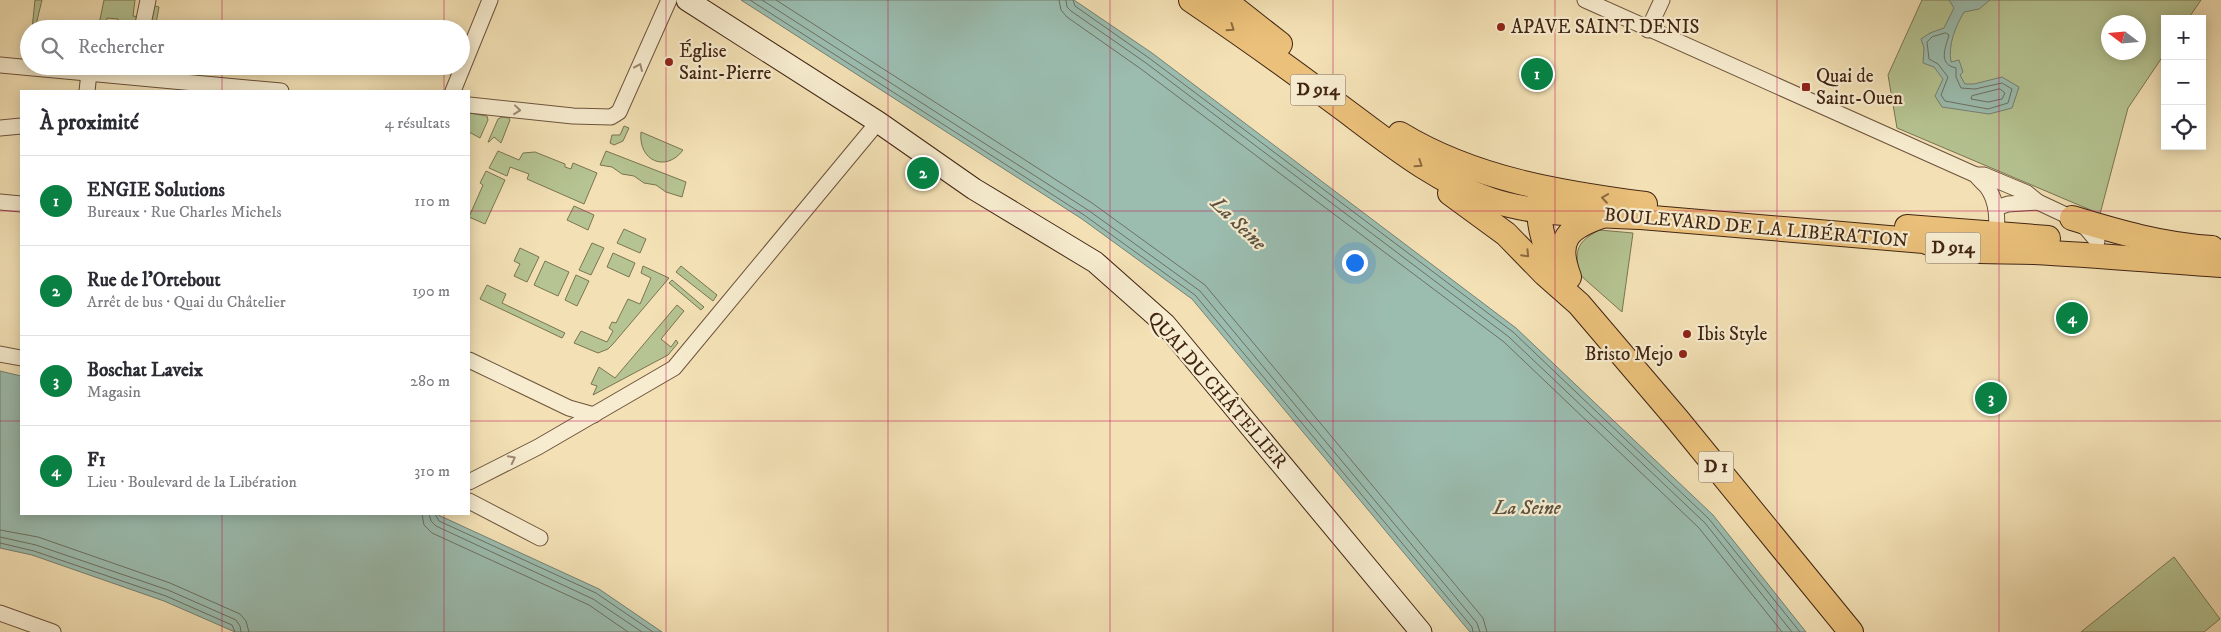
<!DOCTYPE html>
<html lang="fr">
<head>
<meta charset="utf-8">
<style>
  :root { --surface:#fff; --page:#f2f2f3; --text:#2b2b33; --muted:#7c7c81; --line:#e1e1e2; --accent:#0b8043 }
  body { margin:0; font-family:"IM FELL DW Pica",serif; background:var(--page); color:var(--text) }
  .controls { position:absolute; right:15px; top:15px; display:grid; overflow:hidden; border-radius:0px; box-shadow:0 2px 12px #0003 }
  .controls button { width:45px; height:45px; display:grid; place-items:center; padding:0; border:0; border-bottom:1px solid var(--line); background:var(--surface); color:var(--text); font:25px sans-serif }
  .compass { position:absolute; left:2101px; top:15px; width:45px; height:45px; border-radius:50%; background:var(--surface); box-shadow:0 2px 12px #0003; rotate:286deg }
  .you { position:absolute; left:1354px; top:262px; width:18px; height:18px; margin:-12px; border:4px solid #fff; border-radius:50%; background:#1a73e8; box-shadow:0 0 0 8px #1a73e833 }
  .badge { display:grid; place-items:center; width:32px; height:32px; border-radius:50%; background:var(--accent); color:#fff; font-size:16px; font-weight:700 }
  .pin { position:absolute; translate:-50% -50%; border:2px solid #fff; box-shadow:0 1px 5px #0006 }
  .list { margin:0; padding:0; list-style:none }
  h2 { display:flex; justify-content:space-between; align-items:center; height:65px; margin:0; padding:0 20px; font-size:21px }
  h2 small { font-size:16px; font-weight:400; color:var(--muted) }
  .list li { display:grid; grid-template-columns:32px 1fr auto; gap:15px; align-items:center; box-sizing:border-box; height:90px; padding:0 20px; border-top:1px solid var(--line) }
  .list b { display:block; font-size:19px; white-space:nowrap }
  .list p { margin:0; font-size:16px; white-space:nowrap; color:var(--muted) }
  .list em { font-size:16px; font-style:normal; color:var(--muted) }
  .icon { flex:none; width:28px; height:28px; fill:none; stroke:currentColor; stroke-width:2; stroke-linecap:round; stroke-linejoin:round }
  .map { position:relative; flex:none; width:2221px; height:632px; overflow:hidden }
  .search { position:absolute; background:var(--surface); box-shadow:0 2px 12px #0003; left:20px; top:20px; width:450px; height:55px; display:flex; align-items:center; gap:12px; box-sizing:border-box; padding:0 18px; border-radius:28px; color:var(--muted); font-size:19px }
  .panel { position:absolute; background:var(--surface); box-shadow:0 2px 12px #0003; left:20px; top:90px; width:450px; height:425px; border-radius:0px }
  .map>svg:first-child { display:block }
</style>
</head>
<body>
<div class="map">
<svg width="2221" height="632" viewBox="0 0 2221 632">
  <rect width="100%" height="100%" fill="#f3e1b5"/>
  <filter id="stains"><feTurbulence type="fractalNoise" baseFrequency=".004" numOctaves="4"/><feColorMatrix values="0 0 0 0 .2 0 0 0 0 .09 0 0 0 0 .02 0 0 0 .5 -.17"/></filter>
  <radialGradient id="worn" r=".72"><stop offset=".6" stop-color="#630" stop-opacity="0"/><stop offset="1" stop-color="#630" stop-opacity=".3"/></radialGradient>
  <g fill="#b5c492" stroke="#7b7452" fill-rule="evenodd">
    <path d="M35 0H42L35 29H32Z"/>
    <path d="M104 0H135L133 16 139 17 136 29H117L118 19 107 18 105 29H98Z"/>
    <path d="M1922 0H2201L2188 19H2165V53L2128 108 2100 214 1897 128 1888 75ZM2108 22H2138V52H2108Z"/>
    <path d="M151 5 159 7 155 29H147Z"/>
    <path d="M469 113 487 116 488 120 480 138 469 132Z"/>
    <path d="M502 117 509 118 510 120 501 143 494 137 489 142H488L498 119Z"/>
    <path d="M624 126 629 128 623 141 614 145 610 143 612 135H620Z"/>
    <path d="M641 132 683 150C666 173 638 161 641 132Z"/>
    <path d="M498 151 519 160 523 153 535 152 565 164V167L571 169 573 163 597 173 584 204 527 179 529 174 510 167 507 176 489 168Z"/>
    <path d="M606 151 686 182 682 197 666 192 656 185 644 183 634 176 622 174 612 167 600 165Z"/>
    <path d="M486 171 505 180 485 224 469 217 483 185 480 183Z"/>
    <path d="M574 206 594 215 588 230 567 220Z"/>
    <path d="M624 229 646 239 640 253 617 243Z"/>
    <path d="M1599 230 1633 233 1622 312 1579 274C1575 249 1576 243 1599 230Z"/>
    <path d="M592 243 604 248 591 275 579 270Z"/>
    <path d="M520 248 539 257 527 282 514 276 520 264 514 261Z"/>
    <path d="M613 253 635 263 629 277 607 267Z"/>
    <path d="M545 261 569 272 558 296 534 285Z"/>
    <path d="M643 266 669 278 613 344 608 349 598 353 574 343 581 331 607 342 613 331 609 328 612 322 616 323 628 299 640 304 651 278 641 273Z"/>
    <path d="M681 266 717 295 713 301 676 272Z"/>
    <path d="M576 275 589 281 577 306 565 300Z"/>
    <path d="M672 280 704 307 701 310 669 283Z"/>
    <path d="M487 285 506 294 502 303 565 333 562 338 480 299Z"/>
    <path d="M677 305 684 311 661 339 671 347 676 340 678 343 668 355 593 395 597 386 591 384 599 367 615 378Z"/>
    <path d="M2174 557 2220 619 2204 632H2081Z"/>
  </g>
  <g fill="#9bbdb0" stroke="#778071">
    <path d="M741 0H1074L1152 53 1516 328 1713 515 1806 632H1470L1192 299 1082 219Z"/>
    <path d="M1949 0H1990L1979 9 1964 12C1955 27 1948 45 1951 62L1959 60 1963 72 1960 75 1965 84H1974L2002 77 2019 87 2012 108 1989 114 1942 107 1935 96 1943 79 1934 67 1923 63 1924 48 1921 39 1930 33 1944 28 1954 8Z"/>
    <path d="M0 371 21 376V514H436L599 589 662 632H235L164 601 32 555 0 548Z"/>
  </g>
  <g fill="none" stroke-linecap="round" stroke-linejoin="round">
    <g stroke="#6e7062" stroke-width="1">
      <path d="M750 0 1084 215 1195 295 1472 627 1473 632"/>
      <path d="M762 0 1088 210 1200 291 1477 623 1480 632"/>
      <path d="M776 0 1092 203 1205 285 1483 618 1487 632"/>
      <path d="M1059 0 1061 10 1067 17 1141 69 1504 342 1699 528 1782 632"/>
      <path d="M1066 0 1067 7 1071 11 1146 63 1509 337 1705 523 1792 632"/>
      <path d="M1073 0 1075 6 1149 58 1513 332 1709 519 1800 632"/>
      <path d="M1946 33 1949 35C1945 49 1938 64 1956 68V77L1961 88 1975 89 2002 83 2012 89 2008 103 1988 109 1945 101 1941 95 1948 77 1938 64 1929 59 1927 42 1932 37Z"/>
      <path d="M2000 89 2005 93 2002 99 1988 102 1971 99 1972 96Z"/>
      <path d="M422 514 424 525 432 533 589 605 628 632"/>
      <path d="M429 514 431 521 436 526 593 599 642 632"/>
      <path d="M435 514 439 521 596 593 653 632"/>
      <path d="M0 530 38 537 170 583 240 614 246 621 249 632"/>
      <path d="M0 537 36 545 168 590 236 620 240 626 241 632"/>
      <path d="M0 543 34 551 166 596 232 625 235 632"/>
    </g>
    <g stroke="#6e533c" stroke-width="17">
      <g id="street">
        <path d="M1585 0 1976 175H1984L2027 193 2038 202 2072 218 2087 229 2097 241"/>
        <path d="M142 29 148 0"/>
        <path d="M1648 30 1662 0"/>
        <path d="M0 65 281 91"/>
        <path d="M87 91 89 73"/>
        <path d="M453 91 490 0"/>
        <path d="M469 105 573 116 611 117 619 112 669 0"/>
        <path d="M0 128 21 126"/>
        <path d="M1976 175C1979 180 1984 183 1987 187 1999 203 1997 224 1996 242"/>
        <path d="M0 202 21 204"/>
        <path d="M1996 208 2008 204 2038 202"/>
        <path d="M0 354 21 358"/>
        <path d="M469 360 569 408 594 415"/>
        <path d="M469 482 538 447 674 368 878 122"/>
        <path d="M469 501 540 538"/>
        <path d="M0 613 53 632"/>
      </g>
    </g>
    <g stroke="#412413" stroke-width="23">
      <path id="secondary" d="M687 0 878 122 974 189 1095 262 1165 324 1421 632"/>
    </g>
    <g stroke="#412413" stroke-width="26">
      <g id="primary">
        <path d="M1191 0C1238 32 1285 65 1330 99 1381 136 1430 179 1491 200 1536 215 1594 215 1641 217L1924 241C1957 255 1998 250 2034 252 2096 255 2159 261 2221 265"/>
        <path d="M1224 0 1280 44"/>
        <path d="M1400 134C1474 179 1561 193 1645 204"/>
        <path d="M1450 193 1506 234 1545 274 1579 304 1677 419 1851 632"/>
        <path d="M1540 194C1536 227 1546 252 1563 280"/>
        <path d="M2072 218C2118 232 2163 245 2212 248"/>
        <path d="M1907 227 2048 238"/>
        <path d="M1569 277C1555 240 1567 228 1602 216"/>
      </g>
    </g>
    <use href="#street" stroke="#f7eccf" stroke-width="15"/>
    <use href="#secondary" stroke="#f7eccf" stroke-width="21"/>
    <use href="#primary" stroke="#eac07a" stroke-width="24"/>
  </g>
  <defs><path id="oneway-chevron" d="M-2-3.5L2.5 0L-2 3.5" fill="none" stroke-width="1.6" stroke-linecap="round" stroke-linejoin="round" transform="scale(1.25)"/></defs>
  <g stroke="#8d6a41">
    <use href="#oneway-chevron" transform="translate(1231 28) rotate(35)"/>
    <use href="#oneway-chevron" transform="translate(1419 164) rotate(34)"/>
    <use href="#oneway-chevron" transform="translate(1605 198) rotate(-172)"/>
    <use href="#oneway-chevron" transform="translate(1526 254) rotate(46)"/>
  </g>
  <g stroke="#9c8871">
    <use href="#oneway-chevron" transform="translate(639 67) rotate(-66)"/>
    <use href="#oneway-chevron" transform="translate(517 110) rotate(6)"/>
    <use href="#oneway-chevron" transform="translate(512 459) rotate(-27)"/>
  </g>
  <path fill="none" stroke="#c2185b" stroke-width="1" stroke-opacity="0.55" d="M222 0V29M444 0V29M666 0V632M888 0V632M1110 0V632M1333 0V632M1555 0V632M1777 0V632M1999 0V632M222 66V91M444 66V91M0 211H21M469 211H2221M0 421H21M469 421H2221M222 514V632M444 514V632"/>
  <g fill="#8f2418" stroke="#f7eccf" stroke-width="2">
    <circle cx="1501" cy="27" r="5"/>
    <circle cx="669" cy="62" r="5"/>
    <rect x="1801" y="82" width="10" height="10" rx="2.5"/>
    <circle cx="1687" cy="334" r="5"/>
    <circle cx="1683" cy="354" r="5"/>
  </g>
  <g text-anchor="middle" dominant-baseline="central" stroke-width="4.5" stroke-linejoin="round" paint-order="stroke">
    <g fill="#f7eccf" stroke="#78604b" stroke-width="1">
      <rect x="1290.5" y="74.5" width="55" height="31" rx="4"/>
      <rect x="1925.5" y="232.5" width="55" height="31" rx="4"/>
      <rect x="1698.5" y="451.5" width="35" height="31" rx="4"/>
    </g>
    <g font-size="18" font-weight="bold" fill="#412413">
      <text x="1318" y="90">D 914</text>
      <text x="1953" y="248">D 914</text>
      <text x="1716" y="467">D 1</text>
    </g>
    <g font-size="19" fill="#412413" stroke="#f7eccf" text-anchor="start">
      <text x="1511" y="27">APAVE SAINT DENIS</text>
      <text x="679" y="51">Église<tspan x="679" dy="22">Saint-Pierre</tspan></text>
      <text x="1816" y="76">Quai de<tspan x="1816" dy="22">Saint-Ouen</tspan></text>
      <text x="1697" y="334">Ibis Style</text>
      <text x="1673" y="354" text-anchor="end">Bristo Mejo</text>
    </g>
    <g font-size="19" fill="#412413" stroke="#f7eccf">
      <text transform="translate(1756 228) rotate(5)">BOULEVARD DE LA LIBÉRATION</text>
      <text transform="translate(1217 390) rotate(49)">QUAI DU CHÂTELIER</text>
    </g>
    <g font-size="20" font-style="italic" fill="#5c5242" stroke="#f7eccf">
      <text transform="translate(1238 224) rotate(44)">La Seine</text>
      <text x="1527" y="508">La Seine</text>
    </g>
  </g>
  <rect width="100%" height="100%" filter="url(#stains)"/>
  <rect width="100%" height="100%" fill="url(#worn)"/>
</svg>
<div class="controls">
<button>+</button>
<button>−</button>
<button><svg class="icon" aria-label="locate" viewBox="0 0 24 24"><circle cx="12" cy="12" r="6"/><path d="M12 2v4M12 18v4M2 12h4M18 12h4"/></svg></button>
</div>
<svg class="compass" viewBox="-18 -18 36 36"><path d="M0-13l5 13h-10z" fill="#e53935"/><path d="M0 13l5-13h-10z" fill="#7c7c81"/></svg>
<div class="you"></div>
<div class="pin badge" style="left:1537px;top:74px">1</div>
<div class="pin badge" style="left:923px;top:173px">2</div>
<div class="pin badge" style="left:1991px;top:398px">3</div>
<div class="pin badge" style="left:2072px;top:318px">4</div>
<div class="search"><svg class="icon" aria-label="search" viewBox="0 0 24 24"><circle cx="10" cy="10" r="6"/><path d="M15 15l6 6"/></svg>Rechercher</div>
<section class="panel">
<h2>À proximité<small>4 résultats</small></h2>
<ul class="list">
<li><span class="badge">1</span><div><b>ENGIE Solutions</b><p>Bureaux · Rue Charles Michels</p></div><em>110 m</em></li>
<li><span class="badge">2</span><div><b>Rue de l'Ortebout</b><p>Arrêt de bus · Quai du Châtelier</p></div><em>190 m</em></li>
<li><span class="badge">3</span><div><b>Boschat Laveix</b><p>Magasin</p></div><em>280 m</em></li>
<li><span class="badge">4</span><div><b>F1</b><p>Lieu · Boulevard de la Libération</p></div><em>310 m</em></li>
</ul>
</section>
</div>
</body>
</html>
